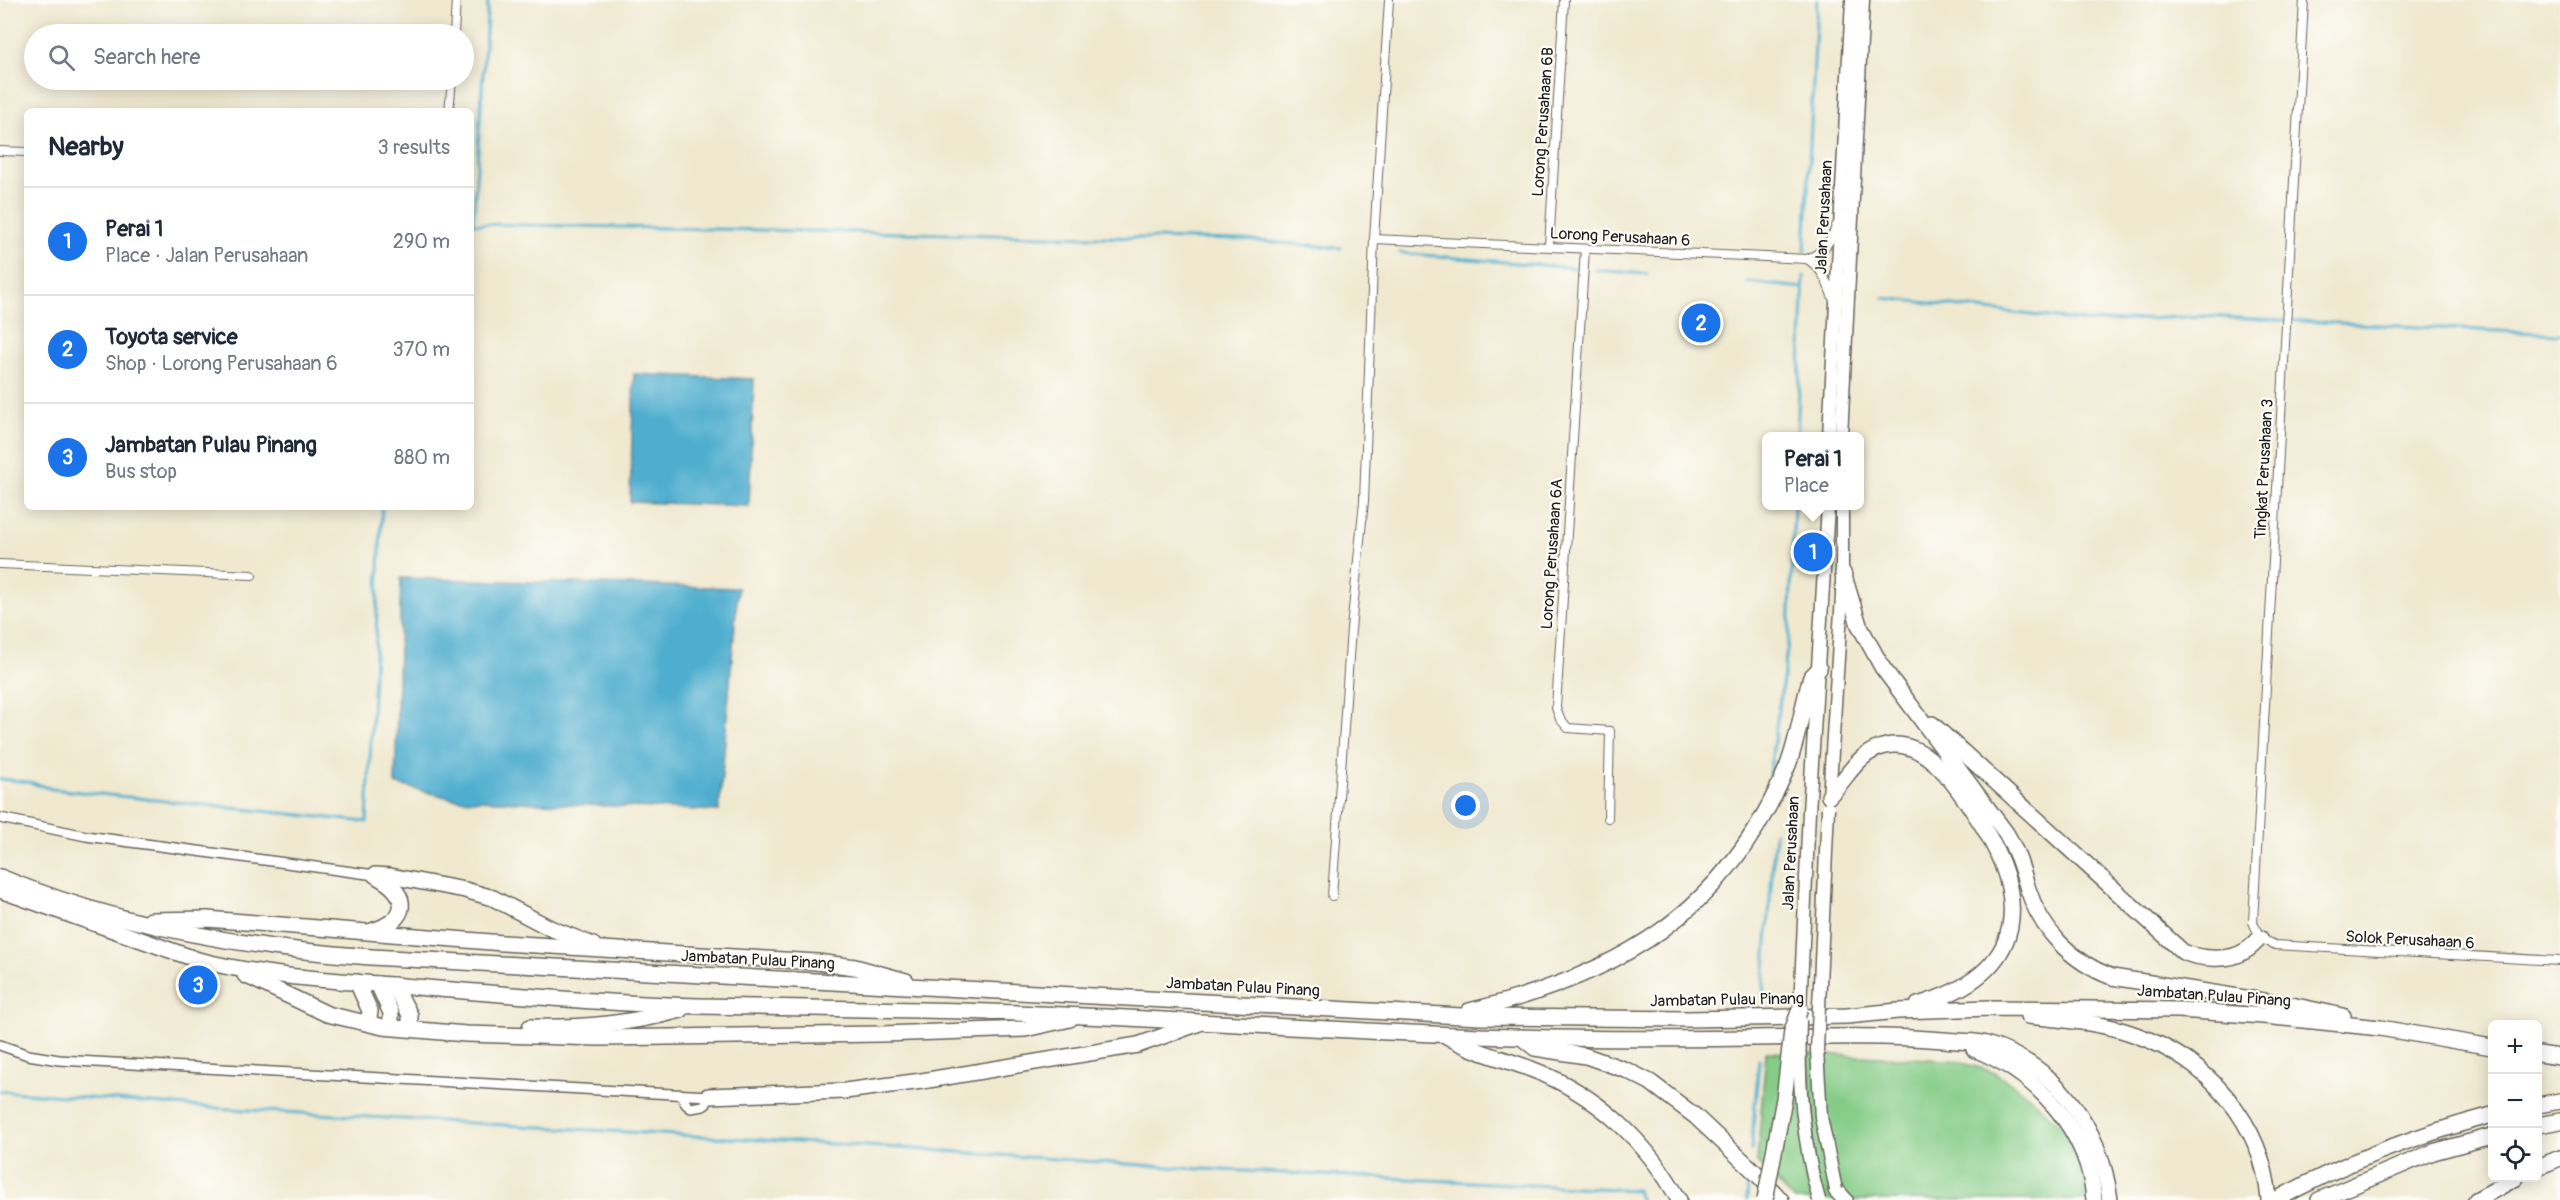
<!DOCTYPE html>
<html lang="en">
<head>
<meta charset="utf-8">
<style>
  :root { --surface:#fff; --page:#f6f6f7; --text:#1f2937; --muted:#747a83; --line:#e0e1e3; --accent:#1a73e8 }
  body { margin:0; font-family:Pangolin,sans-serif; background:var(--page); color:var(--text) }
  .controls { position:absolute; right:18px; bottom:18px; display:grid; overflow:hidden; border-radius:9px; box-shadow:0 3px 15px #0003 }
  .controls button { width:54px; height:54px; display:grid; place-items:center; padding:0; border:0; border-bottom:2px solid var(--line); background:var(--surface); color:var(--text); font:30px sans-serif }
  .you { position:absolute; left:1466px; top:806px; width:21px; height:21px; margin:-15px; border:4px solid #fff; border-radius:50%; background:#1a73e8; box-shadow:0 0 0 9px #1a73e833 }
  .badge { display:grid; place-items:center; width:39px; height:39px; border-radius:50%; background:var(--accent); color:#fff; font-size:20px; font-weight:700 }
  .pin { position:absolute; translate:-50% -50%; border:3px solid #fff; box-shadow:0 2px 6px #0006 }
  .popup { position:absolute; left:1762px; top:432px; width:102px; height:78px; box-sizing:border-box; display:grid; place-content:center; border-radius:9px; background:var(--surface); filter:drop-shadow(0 2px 4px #0005); font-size:20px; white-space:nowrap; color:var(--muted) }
  .popup b { font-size:22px; color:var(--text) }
  .popup::after { content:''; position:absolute; left:50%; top:100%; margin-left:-12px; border:12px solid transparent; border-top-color:var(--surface) }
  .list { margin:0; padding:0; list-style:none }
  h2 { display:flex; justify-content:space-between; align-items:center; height:78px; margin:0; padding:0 24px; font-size:26px }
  h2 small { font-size:20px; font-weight:400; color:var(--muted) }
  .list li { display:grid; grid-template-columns:39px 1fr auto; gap:18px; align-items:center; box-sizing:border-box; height:108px; padding:0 24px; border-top:2px solid var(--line) }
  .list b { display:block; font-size:22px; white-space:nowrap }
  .list p { margin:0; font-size:20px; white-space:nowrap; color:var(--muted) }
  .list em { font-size:20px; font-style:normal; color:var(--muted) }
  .icon { flex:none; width:33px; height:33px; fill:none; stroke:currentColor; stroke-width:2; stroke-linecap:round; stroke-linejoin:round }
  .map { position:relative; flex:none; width:2560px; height:1200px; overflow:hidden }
  .search { position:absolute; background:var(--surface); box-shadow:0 3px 15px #0003; left:24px; top:24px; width:450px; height:66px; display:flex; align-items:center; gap:15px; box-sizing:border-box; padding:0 21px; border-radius:33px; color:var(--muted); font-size:22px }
  .panel { position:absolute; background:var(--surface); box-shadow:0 3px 15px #0003; left:24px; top:108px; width:450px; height:402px; border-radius:9px }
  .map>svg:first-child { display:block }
</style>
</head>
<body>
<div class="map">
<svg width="2560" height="1200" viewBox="0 0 2560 1200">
  <rect width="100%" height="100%" fill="#fdfcf7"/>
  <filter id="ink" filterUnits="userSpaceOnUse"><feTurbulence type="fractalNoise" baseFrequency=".0167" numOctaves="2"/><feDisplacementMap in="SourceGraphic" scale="12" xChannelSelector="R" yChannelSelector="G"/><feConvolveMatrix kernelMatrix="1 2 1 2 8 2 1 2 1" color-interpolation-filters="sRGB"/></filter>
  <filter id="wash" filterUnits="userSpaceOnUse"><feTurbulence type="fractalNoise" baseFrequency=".008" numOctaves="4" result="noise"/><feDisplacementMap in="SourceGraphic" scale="24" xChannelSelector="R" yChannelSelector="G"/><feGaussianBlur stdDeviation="1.35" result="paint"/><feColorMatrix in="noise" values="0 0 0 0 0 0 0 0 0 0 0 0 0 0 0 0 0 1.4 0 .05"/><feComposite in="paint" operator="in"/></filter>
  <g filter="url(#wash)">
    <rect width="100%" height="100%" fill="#f0e9d0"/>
    <path fill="#85cc87" stroke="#507452" stroke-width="1.5" d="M1766 1052 1952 1060 1994 1072 2030 1097 2064 1129 2088 1174 2091 1200H1794L1757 1162Z"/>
    <g fill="#50aecf" stroke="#366576" stroke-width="1.5">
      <path d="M634 374 754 379 749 506 630 502Z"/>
      <path d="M401 578 738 588 719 811 454 799 395 784Z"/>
    </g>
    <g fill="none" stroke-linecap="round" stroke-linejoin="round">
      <g stroke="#50aecf" stroke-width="3">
        <path d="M471 224H473L488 0"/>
        <path d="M473 224 1245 240 1341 248"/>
        <path d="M1805 251 1817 0"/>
        <path d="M1400 253 1575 268"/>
        <path d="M1595 270 1647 274"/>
        <path d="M1747 282 1803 288"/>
        <path d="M1884 298 2092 322 2200 316 2560 334"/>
        <path d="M1797 436 1804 276"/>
        <path d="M1769 777 1789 636 1794 506"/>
        <path d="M0 779 29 782 52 789 367 822 382 507"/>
        <path d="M1763 996 1775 833"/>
        <path d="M0 1091 214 1108 901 1148 1183 1168 1636 1190 1641 1200"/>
        <path d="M1751 1150 1759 1060"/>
        <path d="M1747 1200 1748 1179"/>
      </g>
    </g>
  </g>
  <g filter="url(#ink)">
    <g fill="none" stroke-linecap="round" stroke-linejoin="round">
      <g stroke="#66645b" stroke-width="10">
        <g id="minor">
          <path d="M2304 0 2253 922 2260 938 2275 945 2560 961"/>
          <path d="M454 34 456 0"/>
          <path d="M449 111 452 80"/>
          <path d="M0 151 27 152"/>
          <path d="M1374 239 1807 259C1824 270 1827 283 1834 301"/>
          <path d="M1549 246 1564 0"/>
          <path d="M1585 249 1556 708 1560 719 1568 728 1610 731 1608 818"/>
          <path d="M1807 259C1824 252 1830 243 1836 226"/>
          <path d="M0 564 252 575"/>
          <path d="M1332 896 1351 629 1364 501 1374 239 1389 0"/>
        </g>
      </g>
      <g stroke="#66645b" stroke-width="12">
        <g id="tertiary">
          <path d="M0 818 86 836 375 875"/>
          <path d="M0 1045 28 1055 59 1060 708 1096 706 1104 703 1106 691 1108 686 1104 681 1094"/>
        </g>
      </g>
      <g stroke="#66645b" stroke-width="15">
        <g id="primary">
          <path d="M1829 436 1852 0"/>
          <path d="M1841 436 1863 0"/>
          <path d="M1829 798 1842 596V506"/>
          <path d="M1800 1009 1809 812 1828 506"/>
        </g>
      </g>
      <g stroke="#66645b" stroke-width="18">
        <g id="motorway">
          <path d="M1843 573 1859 625 1882 667 2006 833C2017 851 2022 869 2028 889 2041 931 2072 962 2112 977L2296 1006 2343 1016"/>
          <path d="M1932 724 2183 952C2200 959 2229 962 2245 951 2251 948 2256 942 2260 938"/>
          <path d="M1829 796C1848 778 1857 752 1886 746 1925 738 1954 783 1973 811 2032 897 2030 972 1918 1005"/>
          <path d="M375 875 390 876 465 890 493 898 550 928 593 945"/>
          <path d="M0 877C118 926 244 948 371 957L1480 1017 1688 1019 1847 1016 1898 1011 1990 1008 2179 1010 2264 1016 2380 1028 2492 1047"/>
          <path d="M0 890 198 960C273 979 350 981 427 988 518 995 608 1004 699 1006 772 1008 846 1008 920 1010 1132 1014 1342 1034 1554 1038 1645 1040 1735 1038 1826 1037 1870 1036 1913 1037 1957 1041 1967 1042 1976 1041 1986 1044 2058 1065 2101 1129 2110 1200"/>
          <path d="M151 920 207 919 503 943 817 962 855 967 906 981"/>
          <path d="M372 931C409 920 411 895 378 877"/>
          <path d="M245 975 327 1014 383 1027 466 1034 599 1038 882 1034 1025 1029 1070 1019"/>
          <path d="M357 982 370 1011 369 1018"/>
          <path d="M378 984 391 1013V1022"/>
          <path d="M394 985 410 1015V1024"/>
          <path d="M1469 1011C1619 975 1727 913 1788 765 1799 736 1802 706 1811 677L1819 669"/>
          <path d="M2028 1016C2064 1020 2101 1022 2136 1035 2208 1060 2263 1123 2269 1200"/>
          <path d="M530 1027C584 1028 629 1024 681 1010"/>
          <path d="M1447 1036C1473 1052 1502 1058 1531 1069 1595 1093 1647 1141 1679 1200"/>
          <path d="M1521 1037 1535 1048 1586 1056 1626 1070 1650 1082 1695 1116 1758 1175 1781 1200"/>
          <path d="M1974 1049C2037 1074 2089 1130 2094 1200"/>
          <path d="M2538 1054 2560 1057"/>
          <path d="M708 1096 845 1091 922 1081 1138 1045 1197 1024"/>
          <path d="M2538 1105 2560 1101"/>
          <path d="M2538 1125 2560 1121"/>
          <path d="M2538 1167 2560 1158"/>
          <path d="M1836 1190 1845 1200"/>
          <path d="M2276 1200C2344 1162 2417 1135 2492 1115"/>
          <path d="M2319 1200 2433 1152 2492 1136"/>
          <path d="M2476 1200 2516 1178"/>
        </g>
      </g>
      <use href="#minor" stroke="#fff" stroke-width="8"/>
      <use href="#tertiary" stroke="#fff" stroke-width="9"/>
      <use href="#primary" stroke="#fff" stroke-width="12"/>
      <use href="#motorway" stroke="#fff" stroke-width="15"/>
      <g stroke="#66645b" stroke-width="15" stroke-linecap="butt">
        <g id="primary-bridge">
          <path d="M1828 808 1817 1050 1821 1117 1836 1190"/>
          <path d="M1800 1020C1798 1082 1802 1140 1819 1200"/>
        </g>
      </g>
      <g stroke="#66645b" stroke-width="18" stroke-linecap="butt">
        <path id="motorway-bridge" d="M1765 1200 1784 1099 1792 1031 1800 1009"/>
      </g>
      <use href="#primary-bridge" stroke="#fff" stroke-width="12"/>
      <use href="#motorway-bridge" stroke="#fff" stroke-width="15"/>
    </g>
  </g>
  <g text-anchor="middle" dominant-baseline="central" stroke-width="4.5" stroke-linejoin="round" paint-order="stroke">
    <g font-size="16" fill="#1c1c1c" stroke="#fdfcf7">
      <text transform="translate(1543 122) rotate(-86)">Lorong Perusahaan 6B</text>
      <text transform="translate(1824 217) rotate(-87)">Jalan Perusahaan</text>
      <text transform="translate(1620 237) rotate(3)">Lorong Perusahaan 6</text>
      <text transform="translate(2264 469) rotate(-87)">Tingkat Perusahaan 3</text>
      <text transform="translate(1552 554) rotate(-86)">Lorong Perusahaan 6A</text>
      <text transform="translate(1791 853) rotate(-87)">Jalan Perusahaan</text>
      <text transform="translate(2410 940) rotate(3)">Solok Perusahaan 6</text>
      <text transform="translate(758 960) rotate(3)">Jambatan Pulau Pinang</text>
      <text transform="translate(1243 987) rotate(3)">Jambatan Pulau Pinang</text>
      <text transform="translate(2214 996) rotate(4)">Jambatan Pulau Pinang</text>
      <text transform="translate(1727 1000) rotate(-1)">Jambatan Pulau Pinang</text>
    </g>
  </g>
</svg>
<div class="controls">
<button>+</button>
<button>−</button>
<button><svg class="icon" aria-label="locate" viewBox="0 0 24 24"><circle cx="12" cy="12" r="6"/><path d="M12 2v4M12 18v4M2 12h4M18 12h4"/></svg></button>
</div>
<div class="you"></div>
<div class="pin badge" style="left:1813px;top:552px">1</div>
<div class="popup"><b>Perai 1</b>Place</div>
<div class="pin badge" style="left:1701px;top:323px">2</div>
<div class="pin badge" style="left:198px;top:985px">3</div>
<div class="search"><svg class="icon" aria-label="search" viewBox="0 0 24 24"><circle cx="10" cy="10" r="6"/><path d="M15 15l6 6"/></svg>Search here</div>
<section class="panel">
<h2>Nearby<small>3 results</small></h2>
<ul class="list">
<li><span class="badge">1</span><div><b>Perai 1</b><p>Place · Jalan Perusahaan</p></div><em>290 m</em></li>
<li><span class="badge">2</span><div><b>Toyota service</b><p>Shop · Lorong Perusahaan 6</p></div><em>370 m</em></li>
<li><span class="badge">3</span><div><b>Jambatan Pulau Pinang</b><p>Bus stop</p></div><em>880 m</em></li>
</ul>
</section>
</div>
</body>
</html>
